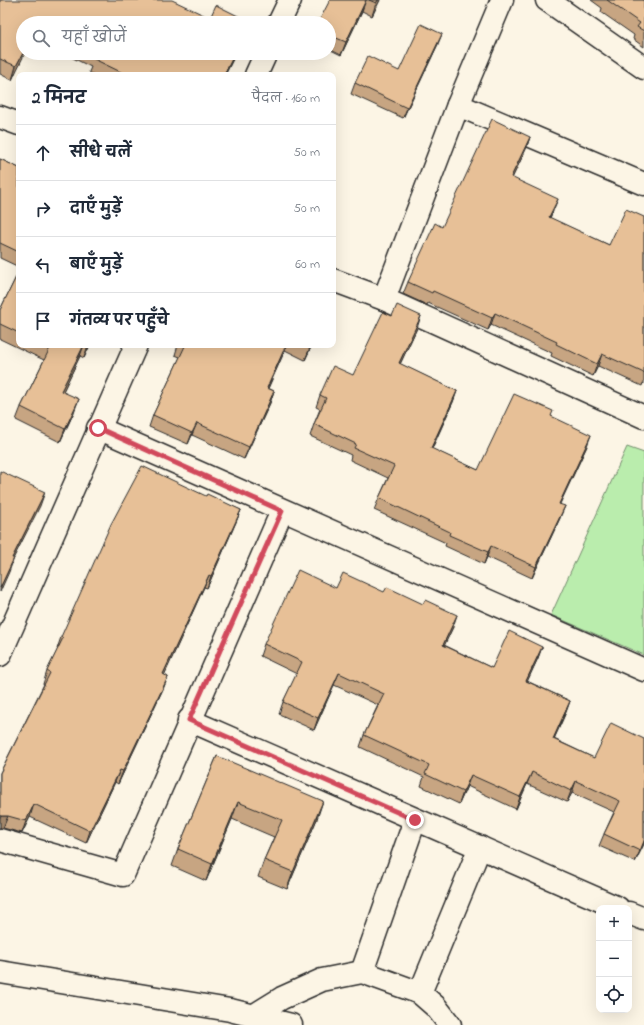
<!DOCTYPE html>
<html lang="hi">
<head>
<meta charset="utf-8">
<style>
  :root { --surface:#fff; --page:#f6f6f7; --text:#1f2937; --muted:#747a83; --line:#e0e1e3 }
  body { margin:0; font-family:"Indie Flower","Playpen Sans Deva",sans-serif; background:var(--page); color:var(--text) }
  .controls { position:absolute; right:12px; bottom:12px; display:grid; overflow:hidden; border-radius:8px; box-shadow:0 4px 16px #0002 }
  .controls button { width:36px; height:36px; display:grid; place-items:center; padding:0; border:0; border-bottom:1px solid var(--line); background:var(--surface); color:var(--text); font:20px sans-serif }
  .stop { position:absolute; width:12px; height:12px; margin:-9px; border:3px solid #d1495b; border-radius:50%; background:#fff }
  .stop.end { background:#d1495b; border-color:#fff; box-shadow:0 1px 4px #0008 }
  .list { margin:0; padding:0; list-style:none }
  h2 { display:flex; justify-content:space-between; align-items:center; height:52px; margin:0; padding:0 16px; font-size:17px }
  h2 small { font-size:13px; font-weight:400; color:var(--muted) }
  .list li { display:grid; grid-template-columns:26px 1fr auto; gap:12px; align-items:center; box-sizing:border-box; height:56px; padding:0 16px; border-top:1px solid var(--line) }
  .list b { display:block; font-size:15px; white-space:nowrap }
  .list em { font-size:13px; font-style:normal; color:var(--muted) }
  .icon { flex:none; width:22px; height:22px; fill:none; stroke:currentColor; stroke-width:2; stroke-linecap:round; stroke-linejoin:round }
  .map { position:relative; flex:none; width:644px; height:1025px; overflow:hidden }
  .search { position:absolute; background:var(--surface); box-shadow:0 4px 16px #0002; left:16px; top:16px; width:320px; height:44px; display:flex; align-items:center; gap:10px; box-sizing:border-box; padding:0 14px; border-radius:22px; color:var(--muted); font-size:15px }
  .panel { position:absolute; background:var(--surface); box-shadow:0 4px 16px #0002; left:16px; top:72px; width:320px; height:276px; border-radius:8px }
  .map>svg:first-child { display:block }
</style>
</head>
<body>
<div class="map">
<svg width="644" height="1025" viewBox="0 0 644 1025">
  <rect width="100%" height="100%" fill="#fcf5e5"/>
  <filter id="ink" filterUnits="userSpaceOnUse"><feTurbulence type="fractalNoise" baseFrequency=".025" numOctaves="2"/><feDisplacementMap in="SourceGraphic" scale="8" xChannelSelector="R" yChannelSelector="G"/><feConvolveMatrix kernelMatrix="1 2 1 2 8 2 1 2 1" color-interpolation-filters="sRGB"/></filter>
  <g filter="url(#ink)">
    <path fill="#baedad" stroke="#728c6c" d="M627 447 644 453V655L551 615Z"/>
    <g fill="none" stroke-linecap="round" stroke-linejoin="round">
      <g stroke="#2b2b2b" stroke-width="25">
        <g id="minor">
          <path d="M547 0 644 68"/>
          <path d="M279 23 290 0"/>
          <path d="M256 75 266 53"/>
          <path d="M458 105 644 184"/>
          <path d="M0 117 19 124"/>
          <path d="M333 280 384 299 644 417"/>
          <path d="M384 299 458 105 502 0"/>
          <path d="M98 428 644 670"/>
          <path d="M0 655 136 345"/>
          <path d="M189 720C332 783 475 845 618 908"/>
          <path d="M0 840 123 875 282 511"/>
          <path d="M629 913 644 919"/>
          <path d="M0 972 230 1010 291 1025"/>
          <path d="M362 972 415 820"/>
          <path d="M420 993 480 847"/>
          <path d="M253 1016 282 998 322 980 362 972 420 993 436 1007 450 1025"/>
        </g>
      </g>
      <use href="#minor" stroke="#fcf5e5" stroke-width="22"/>
    </g>
    <g fill="#c7a582" stroke="#2b2b2b">
      <path d="M0 0 210 18 250 22 23 23V53L12 80 0 74Z"/>
      <path d="M330 0H380L372 16 362 11 341 55 329 49Z"/>
      <path d="M591 0H644V47L633 39 634 35 601 12 602 8Z"/>
      <path d="M438 44 403 118 351 94 355 83 399 71Z"/>
      <path d="M63 53H236L225 75H94L89 72 91 67Z"/>
      <path d="M530 137 526 149 512 178 553 211 550 218 609 245 644 217V384L643 383 642 386 598 366 593 376 551 356 552 353 491 325 488 330 428 303 427 305 403 294 408 282 442 227Z"/>
      <path d="M0 159 19 168V267L0 258Z"/>
      <path d="M19 271V345H90L84 358 80 356 63 391 74 412 60 442 16 420 21 407 44 360 0 339V310Z"/>
      <path d="M417 328 400 364 457 391 453 402 432 449 478 470 551 416 587 446 560 504V518L532 578 487 557 484 564 445 546 446 543 374 510 379 498 388 478 350 460 351 455 310 436 314 424 320 409 316 407 320 395 353 375Z"/>
      <path d="M178 345H312L305 360 285 350 268 388 274 391 270 403 244 459 192 435 188 444 149 427 153 415 180 357 175 355Z"/>
      <path d="M206 496 241 510 236 522 207 588 204 587 164 675 168 677 163 689 118 784 115 782 86 843 30 817 22 833 3 828H0V773L44 684H43L47 671 58 649H57L61 637Z"/>
      <path d="M336 588 453 627 444 645 492 668 542 647 538 658 527 681 570 701 566 712 554 739 594 758 644 739V844L635 862 599 846 604 834 614 812 572 793 567 802 527 784 516 809 467 786 459 804 421 786 424 777 360 747 364 735 378 705 334 685 314 730 279 714 283 702 297 674 260 656 264 644Z"/>
      <path d="M217 756 317 819 287 889 258 877 264 860 274 837 232 819 206 881 172 866 178 849Z"/>
    </g>
    <g fill="#a2866a" stroke="#2b2b2b">
      <path d="M366 0 362 11 341 55 346 42Z"/>
      <path d="M378 0H380L372 16 376 3Z"/>
      <path d="M442 34 438 44 403 118 407 108Z"/>
      <path d="M23 53H25L12 80 16 66Z"/>
      <path d="M235 53H236L225 75H224Z"/>
      <path d="M530 137 526 149 507 189 511 177Z"/>
      <path d="M558 199 553 211 544 229 549 217Z"/>
      <path d="M495 313 491 325 488 330 492 318Z"/>
      <path d="M421 316 417 328 395 375 399 363Z"/>
      <path d="M84 345 80 356 57 404 61 391Z"/>
      <path d="M88 345H90L84 358Z"/>
      <path d="M286 345H287L285 350 263 400 267 388Z"/>
      <path d="M311 345H312L305 360Z"/>
      <path d="M602 354 598 366 593 376 597 364Z"/>
      <path d="M274 391 270 403 244 459 249 447Z"/>
      <path d="M457 391 453 402 426 460 431 448Z"/>
      <path d="M79 399 74 412 60 442 65 429Z"/>
      <path d="M197 423 192 435 188 444 192 433Z"/>
      <path d="M591 435 587 446 554 515 559 504Z"/>
      <path d="M45 492 40 506 7 571 12 558Z"/>
      <path d="M565 506 560 518 532 578 536 567Z"/>
      <path d="M241 510 236 522 207 588 211 576Z"/>
      <path d="M491 546 487 557 484 564 488 552Z"/>
      <path d="M14 558 9 572 0 592V588Z"/>
      <path d="M209 575 204 587 159 687 163 674Z"/>
      <path d="M457 615 453 627 439 657 443 645Z"/>
      <path d="M542 647 538 658 522 693 526 681Z"/>
      <path d="M339 673 334 685 314 730 318 718Z"/>
      <path d="M168 677 163 689 118 784 123 771Z"/>
      <path d="M570 701 566 712 549 750 553 739Z"/>
      <path d="M120 770 115 782 86 843 90 831Z"/>
      <path d="M532 772 527 784 516 809 520 797Z"/>
      <path d="M471 775 467 786 459 804 463 792Z"/>
      <path d="M576 781 572 793 567 802 571 791Z"/>
      <path d="M323 801 317 819 287 889 293 872Z"/>
      <path d="M238 802 232 819 206 881 212 864Z"/>
      <path d="M34 804 30 817 22 833 26 821Z"/>
      <path d="M1 816H8L3 828H0V818Z"/>
      <path d="M644 841V844L635 862 640 851Z"/>
    </g>
    <g fill="#e7c097" stroke="#2b2b2b">
      <path d="M0 0H172L210 18 216 5 250 22V23H23V53L16 66 0 59Z"/>
      <path d="M330 0H366L346 42 329 35V23H318Z"/>
      <path d="M369 0H378L376 3Z"/>
      <path d="M607 0H644V31L637 27 640 23Z"/>
      <path d="M421 24 442 34 407 108 355 83 368 56 399 71Z"/>
      <path d="M95 53H235L224 75H127L94 59 96 54Z"/>
      <path d="M492 119 530 137 511 177 558 199 549 217 609 245 626 209 644 217V373L602 354 597 364 556 344 557 342 495 313 492 318 433 291 432 293 408 282 435 223 442 227Z"/>
      <path d="M0 159 19 168V252L0 243Z"/>
      <path d="M19 271V333L0 324V310Z"/>
      <path d="M333 291 335 292 333 296Z"/>
      <path d="M397 305 421 316 399 363 457 391 431 448 478 470 514 394 553 411 551 416 591 435 559 504 565 506 536 567 491 546 488 552 449 535 450 532 379 498 394 466 354 448 356 444 314 424 326 398 320 395 333 366 353 375 383 312 392 316Z"/>
      <path d="M44 345H84L61 391 79 399 65 429 21 407 50 348Z"/>
      <path d="M183 345H286L267 388 274 391 249 447 197 423 192 433 153 415 185 346Z"/>
      <path d="M304 345H311L309 348Z"/>
      <path d="M142 466 206 496 207 494 241 510 211 576 209 575 163 674 168 677 123 771 120 770 90 831 34 804 26 821 8 816H0V773L50 673 47 671 63 638 61 637 111 524Z"/>
      <path d="M0 471 45 492 12 558H14L0 588Z"/>
      <path d="M298 570 336 588 343 573 384 592 387 587 423 604 425 600 457 615 443 645 492 668 509 631 542 647 526 681 570 701 553 739 594 758 611 723 644 739V841L640 851 604 834 620 801 576 781 571 791 532 772 520 797 471 775 463 792 425 774 429 765 364 735 384 694 339 673 318 718 283 702 302 662 264 644Z"/>
      <path d="M217 756 323 801 293 872 264 860 282 820 238 802 212 864 178 849Z"/>
    </g>
  </g>
  <g fill="none" stroke-linecap="round" stroke-linejoin="round" filter="url(#ink)">
    <path stroke="#d1495b" stroke-width="5" d="M98 428 282 511 189 720 415 820"/>
  </g>
</svg>
<div class="controls">
<button>+</button>
<button>−</button>
<button><svg class="icon" aria-label="locate" viewBox="0 0 24 24"><circle cx="12" cy="12" r="6"/><path d="M12 2v4M12 18v4M2 12h4M18 12h4"/></svg></button>
</div>
<div class="stop" style="left:98px;top:428px"></div>
<div class="stop end" style="left:415px;top:820px"></div>
<div class="search"><svg class="icon" aria-label="search" viewBox="0 0 24 24"><circle cx="10" cy="10" r="6"/><path d="M15 15l6 6"/></svg>यहाँ खोजें</div>
<section class="panel">
<h2>2 मिनट<small>पैदल · 160 m</small></h2>
<ul class="list">
<li><svg class="icon" aria-label="ahead" viewBox="0 0 24 24"><path d="M12 20V5M6 11l6-6 6 6"/></svg><div><b>सीधे चलें</b></div><em>50 m</em></li>
<li><svg class="icon" aria-label="right" viewBox="0 0 24 24"><path d="M7 20v-9h11M14 6l5 5-5 5"/></svg><div><b>दाएँ मुड़ें</b></div><em>50 m</em></li>
<li><svg class="icon" aria-label="left" viewBox="0 0 24 24"><path d="M17 20v-9H6M10 6l-5 5 5 5"/></svg><div><b>बाएँ मुड़ें</b></div><em>60 m</em></li>
<li><svg class="icon" aria-label="arrive" viewBox="0 0 24 24"><path d="M6 21V4h12l-3 4 3 4H6"/></svg><div><b>गंतव्य पर पहुँचे</b></div></li>
</ul>
</section>
</div>
</body>
</html>
